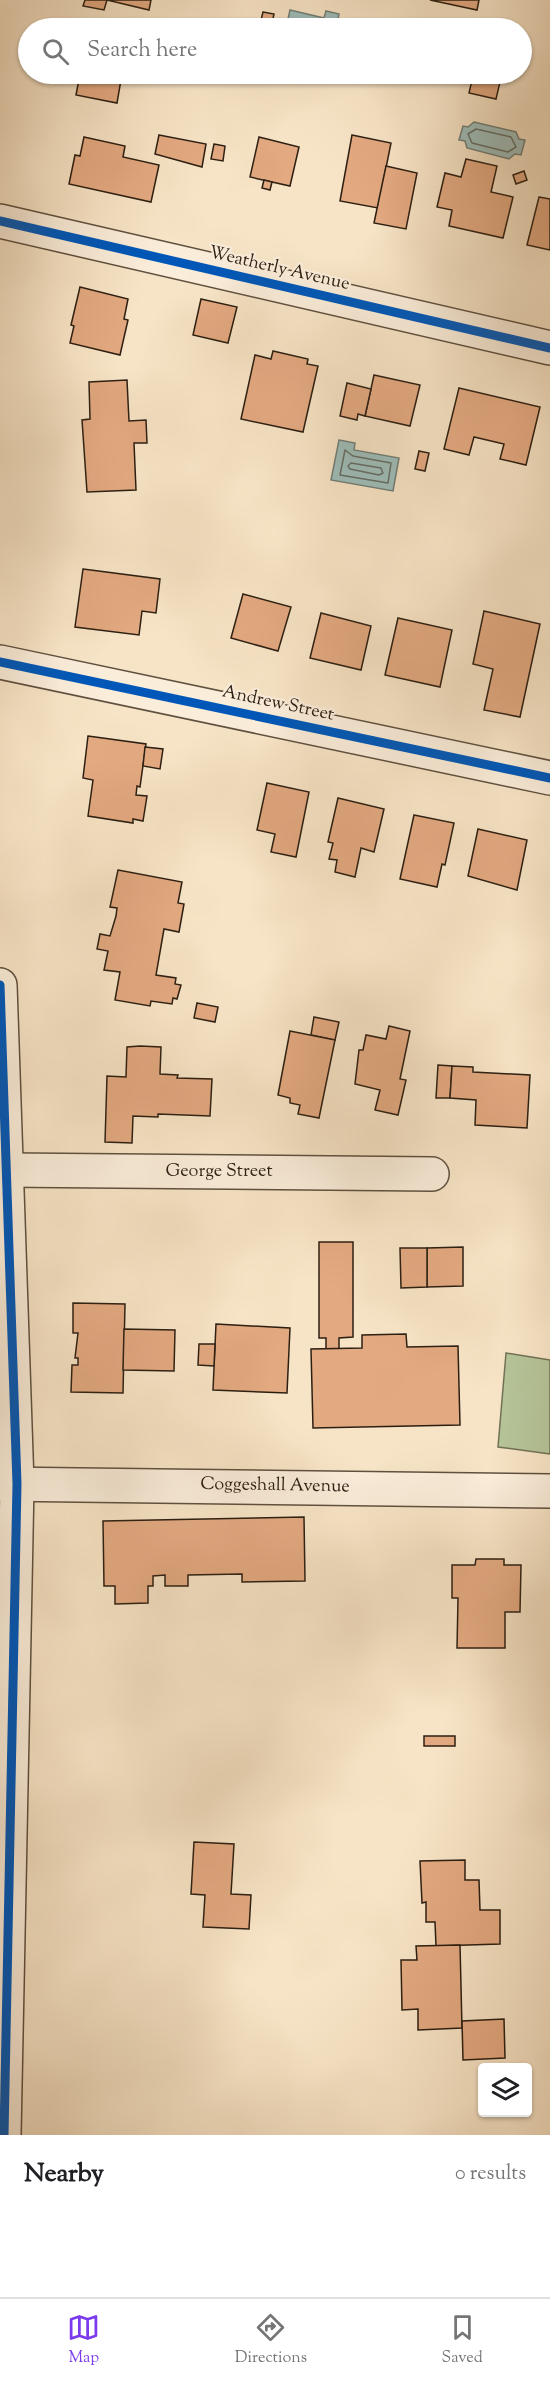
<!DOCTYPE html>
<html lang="en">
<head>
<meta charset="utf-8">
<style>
  :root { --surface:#fff; --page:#f6f6f6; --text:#202124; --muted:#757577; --line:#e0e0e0; --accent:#7c3aed }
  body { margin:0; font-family:"Sorts Mill Goudy",serif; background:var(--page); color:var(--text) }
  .controls { position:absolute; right:18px; bottom:18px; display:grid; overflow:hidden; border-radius:6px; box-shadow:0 2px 4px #0004 }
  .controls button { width:54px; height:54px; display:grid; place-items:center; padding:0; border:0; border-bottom:2px solid var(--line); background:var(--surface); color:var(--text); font:30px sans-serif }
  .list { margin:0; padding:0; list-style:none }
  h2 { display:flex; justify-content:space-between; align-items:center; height:78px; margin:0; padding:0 24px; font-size:26px }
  h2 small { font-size:20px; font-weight:400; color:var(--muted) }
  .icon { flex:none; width:33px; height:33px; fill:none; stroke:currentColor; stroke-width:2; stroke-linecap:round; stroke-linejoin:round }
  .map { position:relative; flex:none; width:550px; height:2135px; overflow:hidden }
  .search { position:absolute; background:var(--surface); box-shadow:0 2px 4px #0004; left:18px; right:18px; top:18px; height:66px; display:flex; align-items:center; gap:15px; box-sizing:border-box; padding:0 21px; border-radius:33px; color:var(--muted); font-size:22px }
  .sheet { height:162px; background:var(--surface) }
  nav { display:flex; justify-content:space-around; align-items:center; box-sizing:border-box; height:84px; border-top:2px solid var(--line); background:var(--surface); font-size:16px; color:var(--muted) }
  nav a { display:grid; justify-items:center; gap:3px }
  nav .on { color:var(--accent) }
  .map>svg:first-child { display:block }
</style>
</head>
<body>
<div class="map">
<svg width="550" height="2135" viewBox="0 0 550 2135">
  <rect width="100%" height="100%" fill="#f7e4c6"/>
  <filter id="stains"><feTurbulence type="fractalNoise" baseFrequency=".00333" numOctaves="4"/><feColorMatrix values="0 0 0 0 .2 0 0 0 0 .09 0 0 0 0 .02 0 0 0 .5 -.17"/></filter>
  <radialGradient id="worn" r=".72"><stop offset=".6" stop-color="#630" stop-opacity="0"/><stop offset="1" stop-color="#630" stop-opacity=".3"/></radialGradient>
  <path fill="#b6c59a" stroke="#717256" stroke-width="1.5" d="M506 1353 550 1360V1454L498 1447Z"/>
  <g fill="#9ebebb" stroke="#707e77" stroke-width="1.5">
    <path d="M290 10 324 18 326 11 339 14 336 28H286Z"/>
    <path d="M474 122 516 132 519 139 525 140 521 155 515 154 509 159 467 148 465 141 459 140 463 126 468 127Z"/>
    <path d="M339 440 355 443 354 450 399 458 393 491 331 480Z"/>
  </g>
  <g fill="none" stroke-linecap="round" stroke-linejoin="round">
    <g stroke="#656e66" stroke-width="1.5">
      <path d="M476 129 511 137 516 147 508 152 472 143 468 134Z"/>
      <path d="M345 450 353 456 391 463 388 483 340 475Z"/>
      <path d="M351 463 381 468 383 473 379 475 350 469 348 466Z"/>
    </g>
  </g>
  <g fill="#e3a981" stroke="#2c1f12" stroke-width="1.5">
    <path d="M85 0H151L149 10 107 0 104 10 83 6Z"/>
    <path d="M430 0H479L477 10Z"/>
    <path d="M263 12 274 14 271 28H259Z"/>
    <path d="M80 74H122L117 103 76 95Z"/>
    <path d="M473 76 500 82 496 99 469 93Z"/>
    <path d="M159 135 206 144 202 167 155 154Z"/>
    <path d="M352 135 391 143 378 208 340 201Z"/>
    <path d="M84 137 125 146 123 157 159 165 151 202 69 184 75 155 80 156Z"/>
    <path d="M259 137 299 147 290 186 250 177Z"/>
    <path d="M214 144 225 146 223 161 211 159Z"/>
    <path d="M466 159 497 166 491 192 513 197 503 238 449 226 452 210 437 207 445 173 461 177Z"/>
    <path d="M386 166 417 173 406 229 374 223Z"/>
    <path d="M524 171 527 180 516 184 513 175Z"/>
    <path d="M264 180 272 182 270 190 262 188Z"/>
    <path d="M539 197 550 199V250L527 245Z"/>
    <path d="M80 287 128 299 124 319 128 320 120 355 70 343 74 326 71 325Z"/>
    <path d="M201 299 237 307 228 343 193 335Z"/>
    <path d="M273 351 308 359 307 364 318 366 303 432 241 419 255 355 271 359Z"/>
    <path d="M374 375 420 385 410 426 365 416Z"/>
    <path d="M127 380 129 421 146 420 147 443H134L136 490 87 492 82 420 90 419 89 382Z"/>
    <path d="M347 383 371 389 365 416 358 414 357 420 340 416Z"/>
    <path d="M459 388 540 407 526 465 500 459 504 444 474 437 469 455 444 449Z"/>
    <path d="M419 451 429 453 425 471 415 469Z"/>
    <path d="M83 569 160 579 156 613 142 611 139 635 75 627Z"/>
    <path d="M243 594 291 607 278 651 231 638Z"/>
    <path d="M484 611 540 624 520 717 484 710 493 669 473 664Z"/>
    <path d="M321 613 371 626 361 670 310 658Z"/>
    <path d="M398 618 452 630 440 687 385 675Z"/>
    <path d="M88 736 146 744 140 787 137 786 136 795 147 796 143 821 133 819V823L88 816 93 780 83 778Z"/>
    <path d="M145 747 163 749 160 769 143 766Z"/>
    <path d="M267 783 309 792 296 857 271 852 275 834 257 830Z"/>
    <path d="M338 798 384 809 374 852 361 848 355 877 335 872 337 860 329 859 333 843 328 842Z"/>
    <path d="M414 815 454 823 445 865 442 864 437 887 400 879Z"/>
    <path d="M478 829 527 840 517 890 468 876Z"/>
    <path d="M118 870 182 882 178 903 184 904 179 932 164 929 156 975 176 978 175 984 181 985 177 999 173 998 172 1004 151 1001 150 1006 115 1000 120 972 104 970 108 951 97 949 100 934 110 936 116 916 117 908 110 907Z"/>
    <path d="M197 1003 218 1007 215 1022 194 1018Z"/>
    <path d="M314 1017 339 1022 335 1040 311 1035Z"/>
    <path d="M389 1026 410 1031 400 1079 406 1080 398 1115 375 1110 380 1090 355 1084 359 1050H363L366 1035 386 1039Z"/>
    <path d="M290 1031 335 1040 319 1118 298 1114 300 1105 290 1103V1098L278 1095Z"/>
    <path d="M140 1046 161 1047 160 1074 178 1075 177 1078 212 1079 210 1116 158 1114V1117L133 1116 132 1143 105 1142 107 1076 126 1077 127 1047Z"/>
    <path d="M438 1065 452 1066 450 1098H436Z"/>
    <path d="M452 1066 473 1067V1072L530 1075 527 1128 475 1125 476 1100 450 1098Z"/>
    <path d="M319 1242H353V1337L339 1338V1349H326V1338H319Z"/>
    <path d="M463 1247V1286L427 1287V1248Z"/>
    <path d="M400 1248H427V1287L401 1288Z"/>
    <path d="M73 1303 125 1304 123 1393 71 1392 72 1365H78V1358H75L78 1333H73Z"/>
    <path d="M216 1324 290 1328 287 1393 213 1390Z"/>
    <path d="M124 1329 175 1330 174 1371 123 1370Z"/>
    <path d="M406 1334 407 1347 458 1346 460 1425 313 1428 311 1349 362 1348V1335Z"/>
    <path d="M199 1344H215L214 1366 198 1365Z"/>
    <path d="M304 1517 305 1581 242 1582V1574L188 1575V1586H165V1575L153 1576V1586H148V1603L115 1604V1586H104L103 1521Z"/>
    <path d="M476 1559H504V1565H521L520 1612H505V1648H457L458 1598H452V1565H475Z"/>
    <rect x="424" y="1736" width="31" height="10"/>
    <path d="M194 1842 234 1844 231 1894 251 1895 249 1929 203 1927 205 1895 191 1894Z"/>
    <path d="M465 1860V1880H479L480 1910H500V1944L436 1946 435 1922H426V1902L422 1903 420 1861Z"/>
    <path d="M460 1945 462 2028 418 2030V2009L402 2010 401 1960H417L416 1946Z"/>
    <path d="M504 2019 505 2058 463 2060 462 2021Z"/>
  </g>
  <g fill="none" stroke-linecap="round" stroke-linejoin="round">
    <g stroke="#5f503f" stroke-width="36">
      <g id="minor">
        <path d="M0 221 550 348"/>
        <path d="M0 662 550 778"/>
        <path d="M0 985 17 1484 4 2135"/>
        <path d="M6 1170 432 1174"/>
        <path d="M0 1484 550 1491"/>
      </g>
    </g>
    <use href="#minor" stroke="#faedda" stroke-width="33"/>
    <g stroke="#faedda" stroke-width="13">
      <g id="cycleway">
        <path d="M0 221 550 348"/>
        <path d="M0 662 550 778"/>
        <path d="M0 985 17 1484 4 2135"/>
      </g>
    </g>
    <use href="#cycleway" stroke="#0057b8" stroke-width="9"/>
  </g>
  <g text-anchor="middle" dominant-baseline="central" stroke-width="4.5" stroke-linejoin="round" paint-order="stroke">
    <g font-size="18" fill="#2c1f12" stroke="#faedda">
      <text transform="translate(279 269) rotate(13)">Weatherly Avenue</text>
      <text transform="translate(278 704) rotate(12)">Andrew Street</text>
      <text x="219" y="1172">George Street</text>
      <text transform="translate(275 1486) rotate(1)">Coggeshall Avenue</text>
    </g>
  </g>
  <rect width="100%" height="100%" filter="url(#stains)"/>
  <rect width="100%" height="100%" fill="url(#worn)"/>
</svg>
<div class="controls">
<button><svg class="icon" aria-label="layers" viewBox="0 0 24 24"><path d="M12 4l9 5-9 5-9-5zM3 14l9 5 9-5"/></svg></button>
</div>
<div class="search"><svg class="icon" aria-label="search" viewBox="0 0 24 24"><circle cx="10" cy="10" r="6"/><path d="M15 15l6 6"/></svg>Search here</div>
</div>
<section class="sheet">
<h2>Nearby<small>0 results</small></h2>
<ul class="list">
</ul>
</section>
<nav>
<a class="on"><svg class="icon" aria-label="map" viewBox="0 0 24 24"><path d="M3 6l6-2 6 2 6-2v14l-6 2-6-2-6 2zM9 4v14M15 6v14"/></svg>Map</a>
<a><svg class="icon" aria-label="directions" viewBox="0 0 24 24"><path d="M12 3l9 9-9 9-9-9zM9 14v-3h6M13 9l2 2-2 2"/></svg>Directions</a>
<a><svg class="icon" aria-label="saved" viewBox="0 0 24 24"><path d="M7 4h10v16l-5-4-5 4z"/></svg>Saved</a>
</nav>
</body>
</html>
